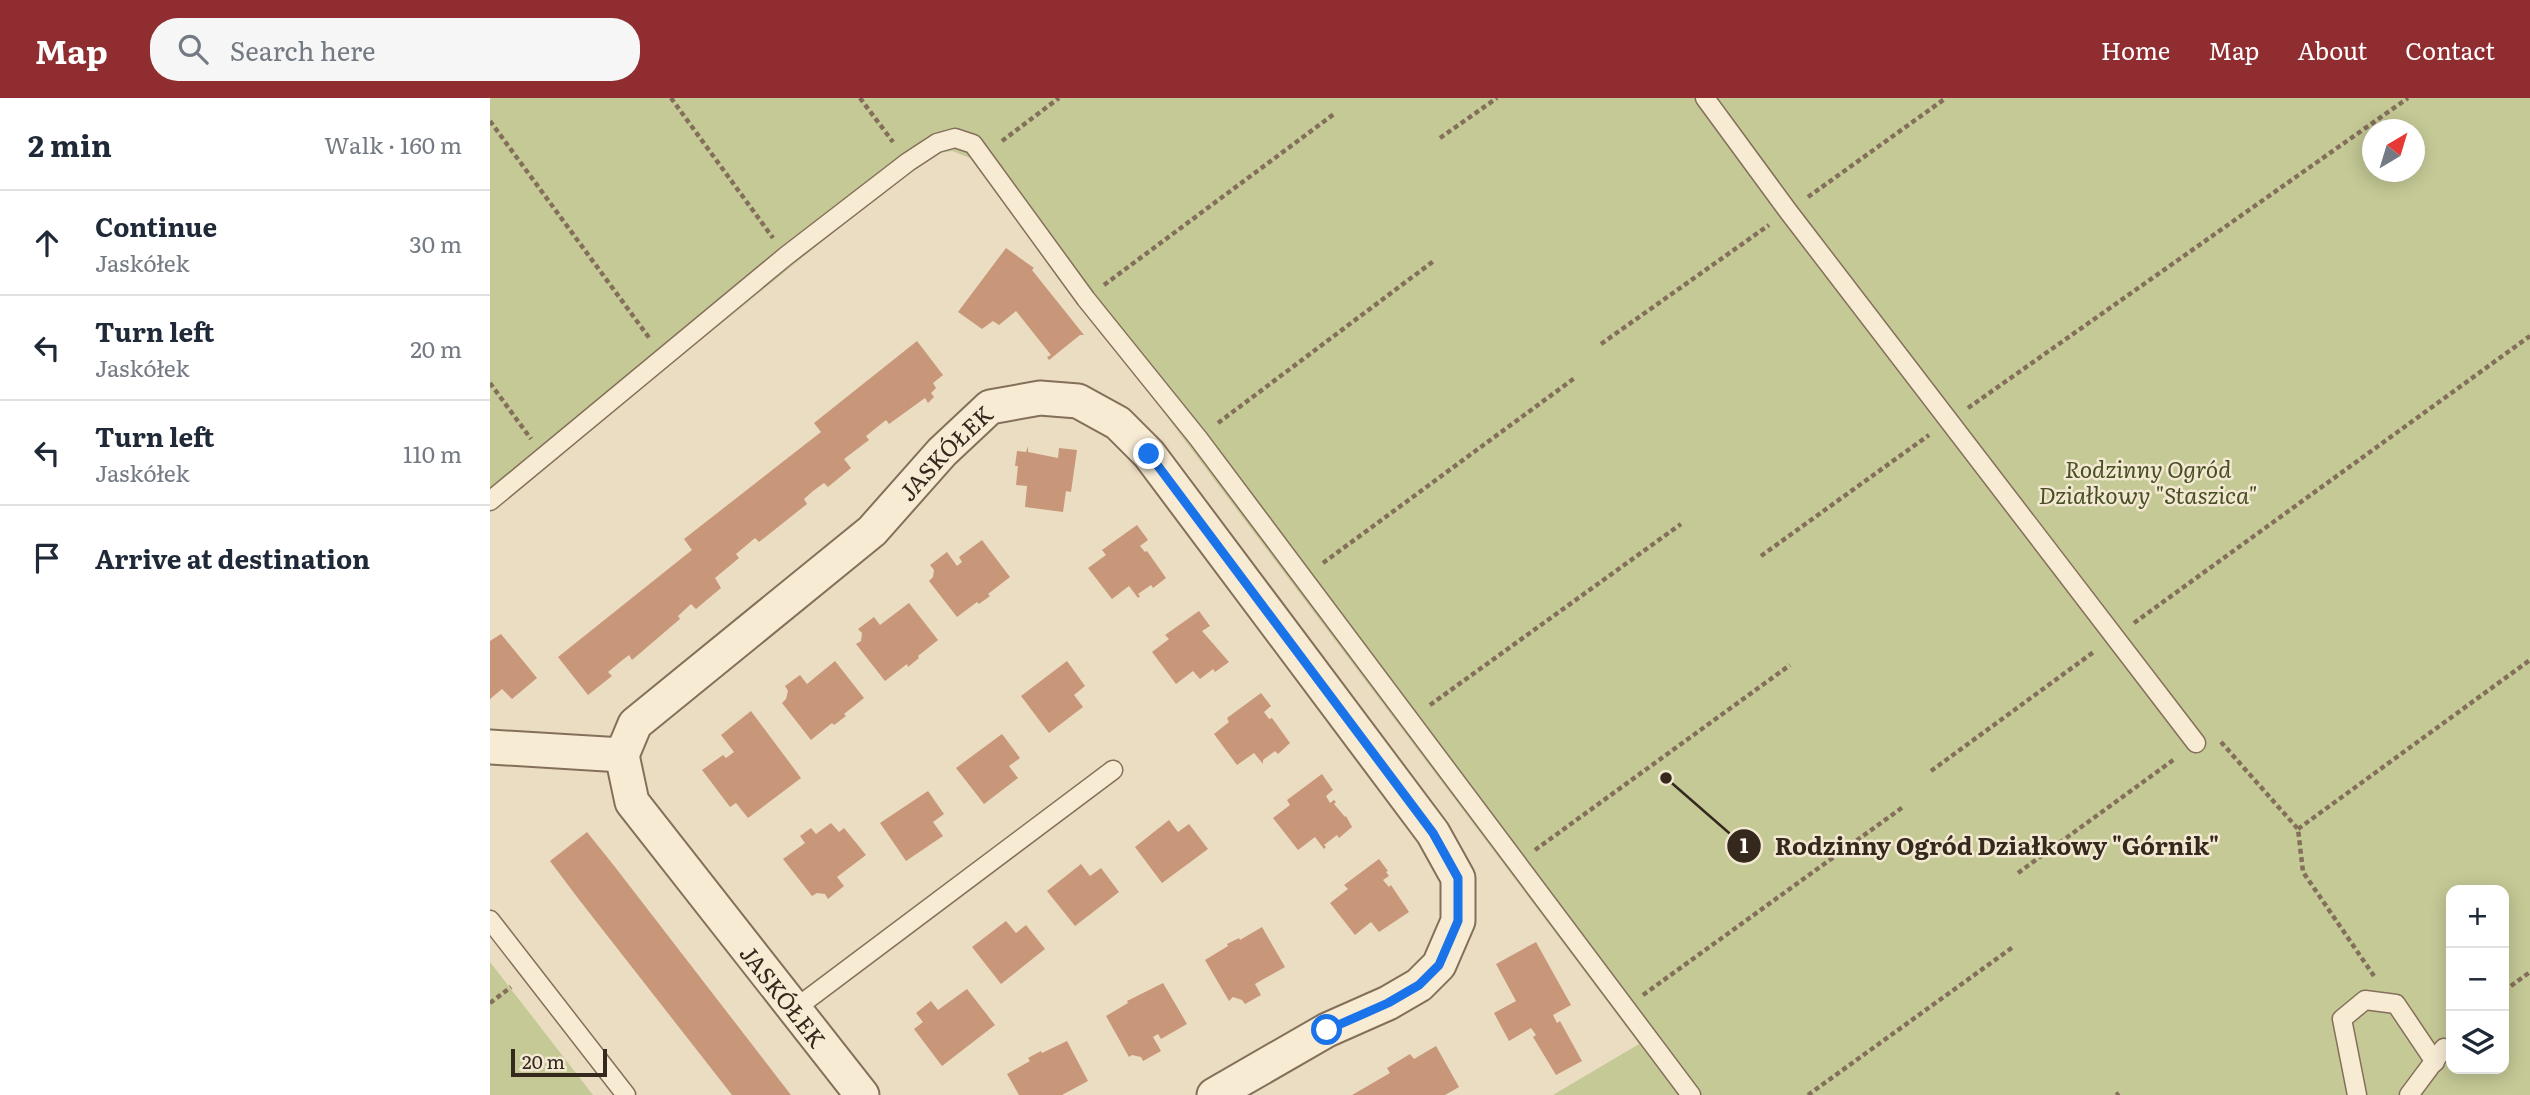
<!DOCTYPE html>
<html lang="en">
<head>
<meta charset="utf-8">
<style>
  :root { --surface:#fff; --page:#f6f6f7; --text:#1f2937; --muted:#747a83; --line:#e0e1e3; --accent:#902d31 }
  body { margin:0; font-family:Literata,serif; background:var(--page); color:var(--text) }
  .controls { position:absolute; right:21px; bottom:21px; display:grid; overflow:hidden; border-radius:14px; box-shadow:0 4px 18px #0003 }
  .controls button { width:63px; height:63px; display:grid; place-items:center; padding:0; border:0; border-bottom:2px solid var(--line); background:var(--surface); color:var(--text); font:35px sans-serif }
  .compass { position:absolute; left:1872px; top:21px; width:63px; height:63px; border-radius:50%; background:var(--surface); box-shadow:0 4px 18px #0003; rotate:38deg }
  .scale { position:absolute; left:21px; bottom:18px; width:96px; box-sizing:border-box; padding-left:7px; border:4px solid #35281d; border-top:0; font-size:19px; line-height:24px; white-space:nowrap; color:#35281d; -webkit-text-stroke:5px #f3e8d1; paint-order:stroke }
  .stop { position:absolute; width:21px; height:21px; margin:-16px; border:5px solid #1a73e8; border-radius:50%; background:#fff }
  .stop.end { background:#1a73e8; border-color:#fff; box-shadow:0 2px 7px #0008 }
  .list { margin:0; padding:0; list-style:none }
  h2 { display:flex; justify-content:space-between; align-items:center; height:91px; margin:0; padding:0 28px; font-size:30px }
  h2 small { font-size:23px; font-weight:400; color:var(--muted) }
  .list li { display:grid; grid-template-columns:46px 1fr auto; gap:21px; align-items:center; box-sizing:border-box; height:105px; padding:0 28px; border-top:2px solid var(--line) }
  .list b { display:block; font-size:26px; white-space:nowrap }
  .list p { margin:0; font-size:23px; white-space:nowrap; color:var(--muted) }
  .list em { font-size:23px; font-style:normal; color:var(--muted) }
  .icon { flex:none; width:38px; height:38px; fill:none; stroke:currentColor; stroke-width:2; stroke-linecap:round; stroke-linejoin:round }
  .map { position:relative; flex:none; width:2040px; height:997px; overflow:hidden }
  header { display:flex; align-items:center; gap:42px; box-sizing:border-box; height:98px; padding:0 35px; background:var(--accent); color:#fff }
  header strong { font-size:33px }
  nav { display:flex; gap:38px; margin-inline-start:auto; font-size:24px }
  .search { width:490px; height:63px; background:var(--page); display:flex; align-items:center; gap:18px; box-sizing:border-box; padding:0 24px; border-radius:28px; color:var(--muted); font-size:26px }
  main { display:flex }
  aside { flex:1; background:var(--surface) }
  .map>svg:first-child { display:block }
</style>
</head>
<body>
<header>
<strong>Map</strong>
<div class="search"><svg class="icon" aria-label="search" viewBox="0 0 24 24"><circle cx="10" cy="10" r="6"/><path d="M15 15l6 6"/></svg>Search here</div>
<nav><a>Home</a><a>Map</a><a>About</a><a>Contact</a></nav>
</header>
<main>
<aside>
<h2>2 min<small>Walk · 160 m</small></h2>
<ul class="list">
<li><svg class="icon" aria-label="ahead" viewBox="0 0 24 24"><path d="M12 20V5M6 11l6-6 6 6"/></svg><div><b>Continue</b><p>Jaskółek</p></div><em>30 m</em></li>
<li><svg class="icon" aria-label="left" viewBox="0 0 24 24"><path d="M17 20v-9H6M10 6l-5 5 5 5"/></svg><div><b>Turn left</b><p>Jaskółek</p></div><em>20 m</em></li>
<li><svg class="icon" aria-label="left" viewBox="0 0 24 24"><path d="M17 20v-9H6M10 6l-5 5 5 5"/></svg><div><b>Turn left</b><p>Jaskółek</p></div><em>110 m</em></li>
<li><svg class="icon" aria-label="arrive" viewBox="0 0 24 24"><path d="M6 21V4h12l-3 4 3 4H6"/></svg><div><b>Arrive at destination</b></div></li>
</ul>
</aside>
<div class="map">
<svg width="2040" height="997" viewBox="0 0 2040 997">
  <rect width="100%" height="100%" fill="#ebddc2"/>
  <g fill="#c5c996" fill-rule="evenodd">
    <path d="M0 0H2040V997H1063L1149 946 483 61 462 53 438 57 0 414ZM1882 32H1924V74H1882ZM1961 792H2014V971H1961Z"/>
    <path d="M0 864 103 997H0Z"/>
  </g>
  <g fill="#c89779">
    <path d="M516 150 544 170 542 172 594 237H590L559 262 557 259 561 257 526 213 509 227 503 223 492 231 468 214Z"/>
    <path d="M427 243 453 277 443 285 446 290 441 295 444 299 438 305 435 300 399 326 396 322 376 338 379 342 354 361 361 370 338 389 334 385 323 393 314 401 317 406 269 444 265 440 246 456 249 460 225 480 231 490 206 511 201 506 188 518 190 521 142 562 139 557 130 564 118 574 122 578 98 597 68 559 202 452 194 441 331 334 324 325Z"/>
    <path d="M538 348V354L568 360 569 350 587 352 581 394 576 393 573 414 535 409 537 388 526 387 528 368H525L527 353 536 354Z"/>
    <path d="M647 427 658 442 650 448 655 454 657 453 676 480 663 490 661 487 648 496 650 498 648 500 639 488 622 501 598 470 616 457 612 452Z"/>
    <path d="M492 442 520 479 498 496 500 498 489 506 487 504 467 519 439 483 443 479 444 472 440 467 457 454 467 468 472 464 469 459Z"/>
    <path d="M419 505 448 542 428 558 429 560 418 569 417 566 395 583 366 546 371 543 372 535 368 531 384 519 390 527Z"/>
    <path d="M709 513 720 528 712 533 739 564 725 574 723 571 710 581 703 573 686 586 662 554 679 541 675 537Z"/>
    <path d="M11 536 47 580 22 601 12 591 0 601V543Z"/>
    <path d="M345 563 374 600 354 616 356 618 344 627 342 625 321 642 292 605 296 601 298 593 295 588 310 577 317 586Z"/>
    <path d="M577 563 595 588 584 597 593 609 559 635 531 598Z"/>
    <path d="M771 595 781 608 774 614 779 621 782 620 800 645 788 656 785 653 773 662V666L764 655 747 667 724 636 739 624 737 620Z"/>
    <path d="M261 613 311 680 258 720 246 705 240 709 212 672 233 657 236 660 244 654 231 637Z"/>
    <path d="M512 636 530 660 519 668 528 680 494 706 466 670Z"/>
    <path d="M832 676 843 692 836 698 840 705 844 702 846 704 844 706 855 719 856 718 862 729 849 740 847 737 834 747 836 749 834 751 825 739 808 752 783 720 800 707 797 702Z"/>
    <path d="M438 693 454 716 443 724 453 738 416 763 390 725Z"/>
    <path d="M679 722 688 734 699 726 718 751 672 785 645 749Z"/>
    <path d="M341 725 349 734 354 730 376 757 347 779 354 788 338 801 335 796 327 795 322 798 293 761 315 745 310 738 321 730 326 736Z"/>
    <path d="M97 734 125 769 301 997H242L87 799 60 763Z"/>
    <path d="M889 761 898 773 896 774 899 778 893 782 899 789 901 787 919 814 889 834 881 824 865 837 840 805 858 791 854 787Z"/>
    <path d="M591 766 600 778 611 770 629 794 585 828 557 793Z"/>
    <path d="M516 823 526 835 536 827 555 851 511 886 482 849Z"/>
    <path d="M772 829 795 869 765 886 771 897 755 906 752 902 743 899 739 903 715 862 738 848 737 846 749 840 750 842Z"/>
    <path d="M1046 844 1081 907 1063 917 1067 925 1070 923 1092 963 1066 977 1043 939 1046 937 1041 930 1019 943 1004 915 1026 903 1006 866Z"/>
    <path d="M673 885 697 926 671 941 668 936 663 939 671 953 653 963 651 959 642 957 639 959 616 918 638 905 637 903Z"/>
    <path d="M477 891 505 927 452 968 424 931 433 924 426 915 441 903 448 912Z"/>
    <path d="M577 943 598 983 572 997H529L517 976 540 963 538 960 551 953 552 955Z"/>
    <path d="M946 948 969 989 955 997H862L900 975 897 970 920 956 924 961Z"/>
  </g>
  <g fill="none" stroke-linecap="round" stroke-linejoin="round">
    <g stroke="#846f5a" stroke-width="21">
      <g id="lane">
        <path d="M1215 0 1298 113 1706 645"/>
        <path d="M0 403 296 158 418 64 447 45 465 40 483 46 596 201 708 340 1201 997"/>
        <path d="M0 822 136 997"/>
        <path d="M306 910 623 672"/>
        <path d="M1867 997 1852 921 1875 902 1906 906 1945 964"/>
        <path d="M1919 997 1954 950"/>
      </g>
    </g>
    <g stroke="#846f5a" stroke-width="37">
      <g id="street">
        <path id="s1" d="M0 649 132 657 145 626 382 433 452 354 500 309 550 300 588 303 628 325 659 356 943 735 968 780V823L949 867 929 887 898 905 837 932 724 997"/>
        <path id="s2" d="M132 657 142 704 372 997"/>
      </g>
    </g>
    <g stroke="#846f5a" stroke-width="4.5" stroke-dasharray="5 3.5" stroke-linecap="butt">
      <path d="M181 0 283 140"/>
      <path d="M370 0 403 44"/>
      <path d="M0 23 160 241"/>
      <path d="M950 40 1007 0"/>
      <path d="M512 43 569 0"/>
      <path d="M1318 99 1456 0"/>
      <path d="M614 187 844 16"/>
      <path d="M1111 246 1279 127"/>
      <path d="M0 285 41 341"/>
      <path d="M1478 310 1918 0"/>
      <path d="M728 325 945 162"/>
      <path d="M1271 458 1439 337"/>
      <path d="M833 465 1086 279"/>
      <path d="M1644 525 2040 238"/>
      <path d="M940 607 1191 426"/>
      <path d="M1731 644 1808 731 1813 774 1884 878"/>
      <path d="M1441 673 1605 553"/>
      <path d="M1808 731 2040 562"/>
      <path d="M1045 752 1300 567"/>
      <path d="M1528 775 1686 660"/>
      <path d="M2014 893 2040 874"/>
      <path d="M1153 897 1413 709"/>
      <path d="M0 905 21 889"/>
      <path d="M1318 997 1523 849"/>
      <path d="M1626 997 1629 995"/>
    </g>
    <use href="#lane" stroke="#f7ebd4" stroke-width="18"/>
    <use href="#street" stroke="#f7ebd4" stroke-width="33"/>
  </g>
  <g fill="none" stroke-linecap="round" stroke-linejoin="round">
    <path stroke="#1a73e8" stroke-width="9" d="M659 356 943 735 968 780V823L949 867 929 887 898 905 837 932"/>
  </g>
  <g text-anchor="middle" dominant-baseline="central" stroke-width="5" stroke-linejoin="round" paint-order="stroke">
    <g font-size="23" fill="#35281d" stroke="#f3e8d1">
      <text stroke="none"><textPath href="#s1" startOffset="579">JASKÓŁEK</textPath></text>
      <text stroke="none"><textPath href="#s2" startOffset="294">JASKÓŁEK</textPath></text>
    </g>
    <g font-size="23" font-style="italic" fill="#475025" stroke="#f3e8d1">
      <text x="1658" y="370">Rodzinny Ogród<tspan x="1658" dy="26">Działkowy "Staszica"</tspan></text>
    </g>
  </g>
  <path fill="none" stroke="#35281d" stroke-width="2.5" d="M1176 680L1254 748"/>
  <g fill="#35281d" stroke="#f3e8d1" stroke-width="2.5">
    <circle cx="1176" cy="680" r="7"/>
    <circle cx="1254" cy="748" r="18"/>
  </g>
  <g font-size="21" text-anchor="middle" font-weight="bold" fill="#fff">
    <text x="1254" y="755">1</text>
  </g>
  <g font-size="24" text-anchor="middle" font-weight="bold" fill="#35281d" stroke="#f3e8d1" stroke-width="5" stroke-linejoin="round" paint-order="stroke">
    <text x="1507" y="757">Rodzinny Ogród Działkowy "Górnik"</text>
  </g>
</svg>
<div class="controls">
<button>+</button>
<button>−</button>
<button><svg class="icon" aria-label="layers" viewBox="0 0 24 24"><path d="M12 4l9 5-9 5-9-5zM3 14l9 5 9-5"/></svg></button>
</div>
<svg class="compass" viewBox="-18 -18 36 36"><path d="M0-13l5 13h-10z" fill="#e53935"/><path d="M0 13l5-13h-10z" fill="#747a83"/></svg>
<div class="scale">20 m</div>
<div class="stop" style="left:837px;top:932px"></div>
<div class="stop end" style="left:659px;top:356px"></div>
</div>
</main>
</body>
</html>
